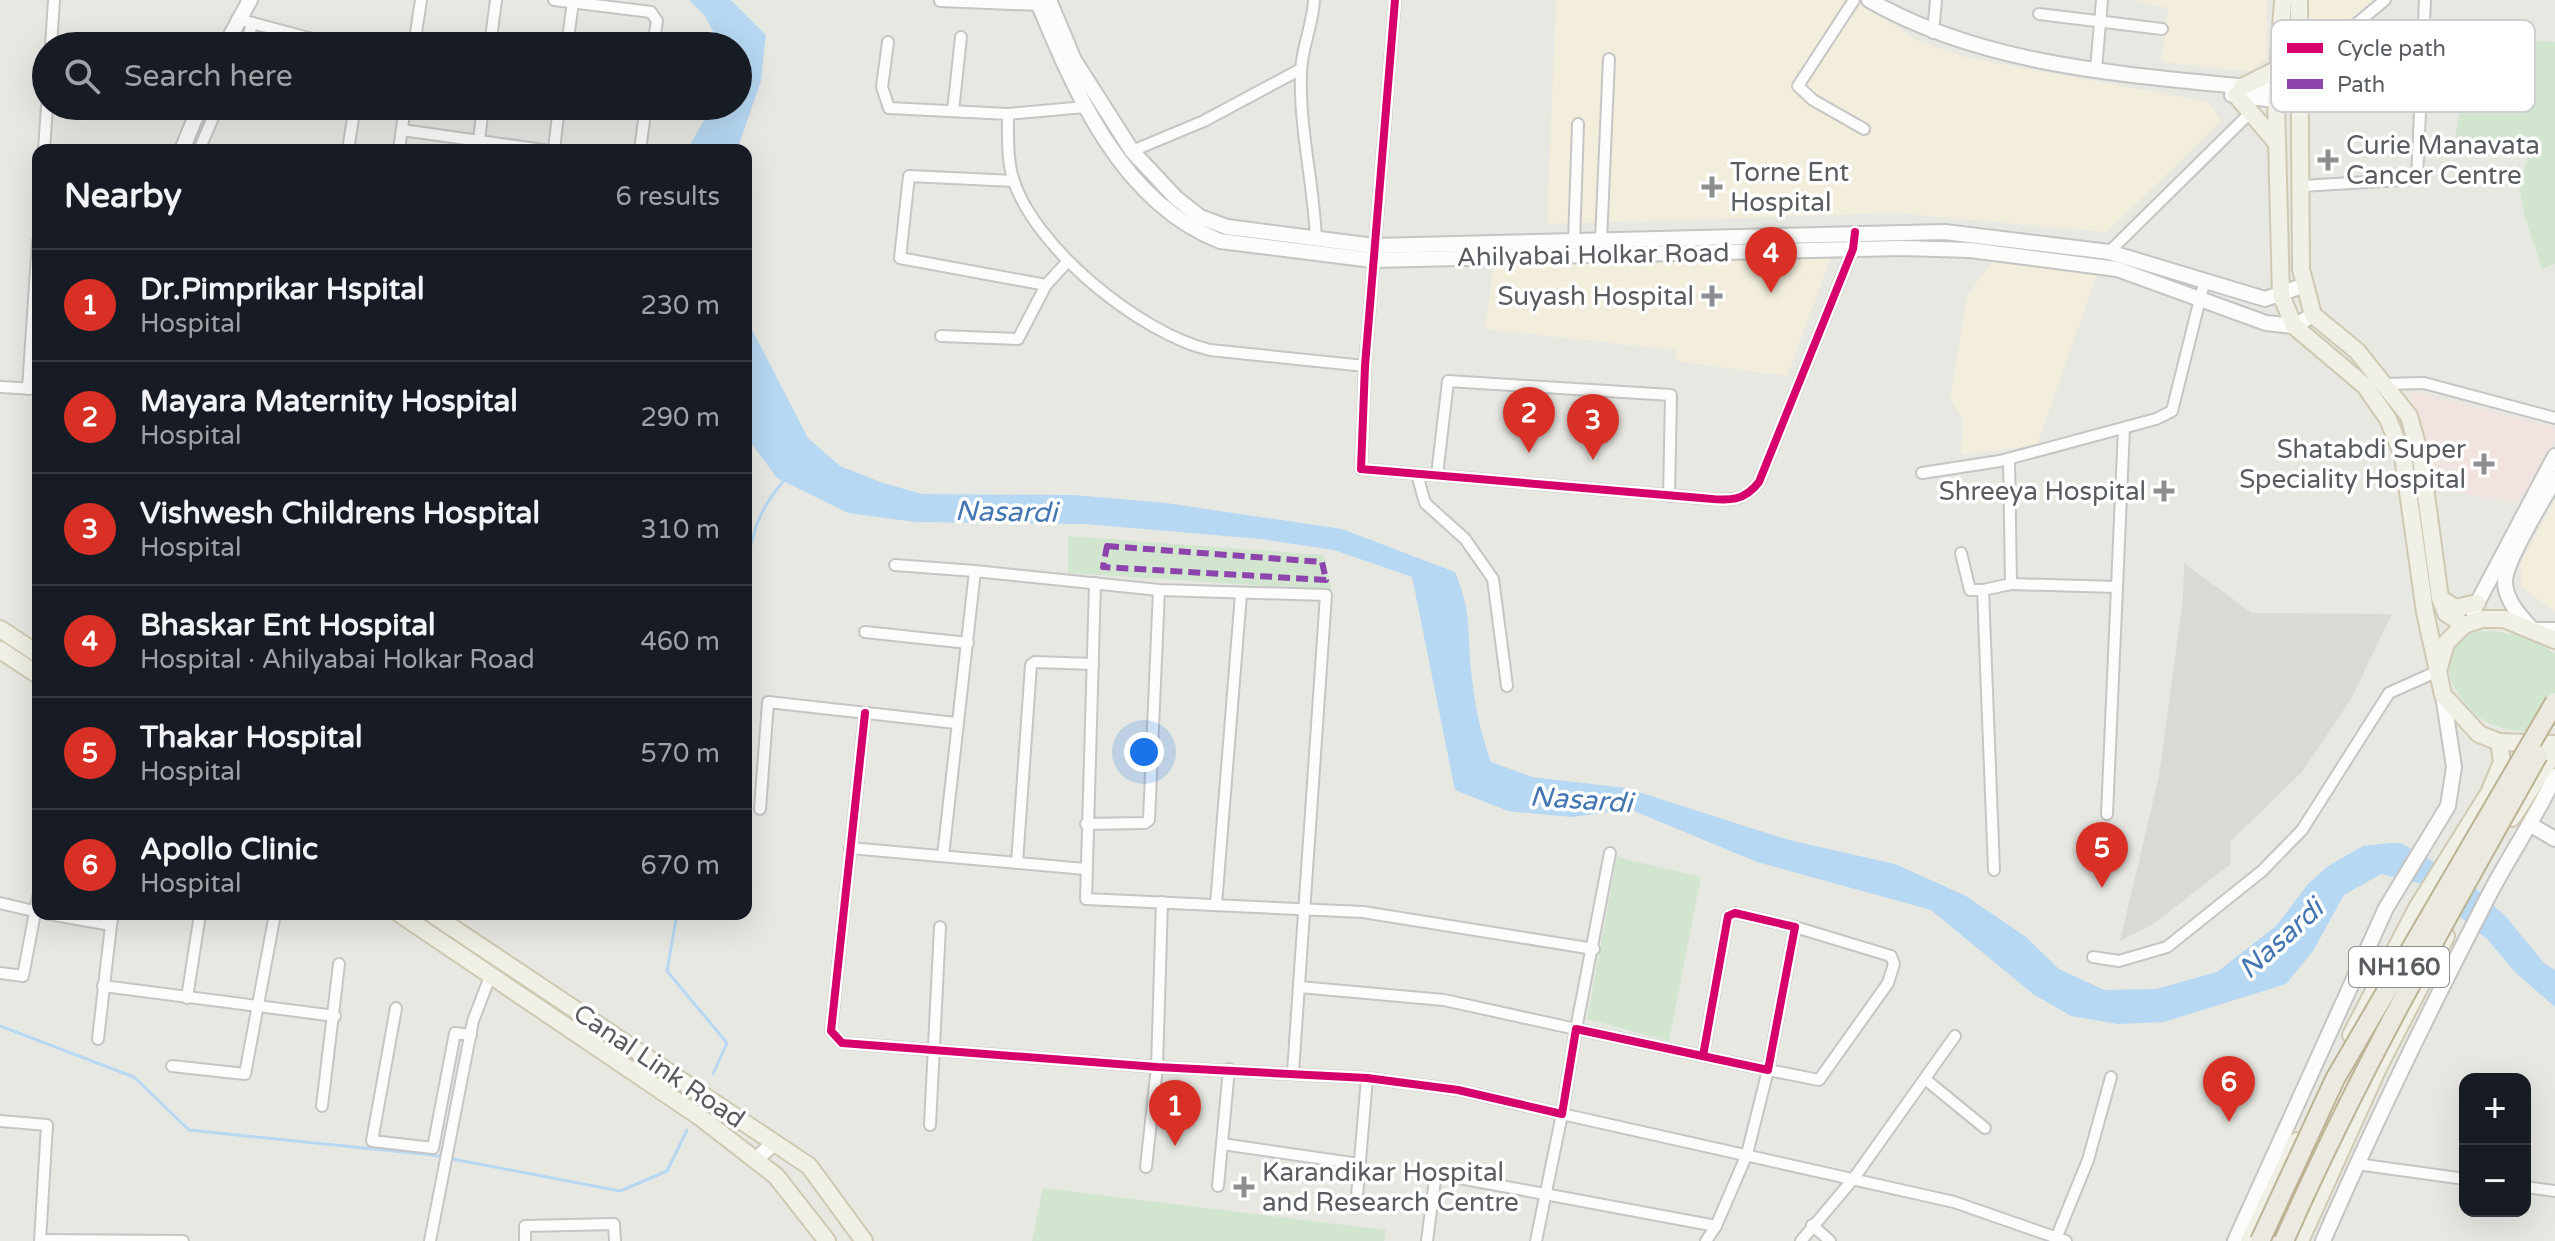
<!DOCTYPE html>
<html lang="en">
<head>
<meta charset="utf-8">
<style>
  :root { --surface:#171b24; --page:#242831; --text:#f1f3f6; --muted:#9ea1a6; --line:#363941; --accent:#d93025 }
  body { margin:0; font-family:"Varela Round",sans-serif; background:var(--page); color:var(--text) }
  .controls { position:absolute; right:24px; bottom:24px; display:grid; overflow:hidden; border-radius:16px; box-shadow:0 8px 32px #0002 }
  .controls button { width:72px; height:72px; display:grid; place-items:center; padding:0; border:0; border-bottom:2px solid var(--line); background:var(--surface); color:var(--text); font:40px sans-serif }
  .you { position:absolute; left:1144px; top:752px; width:28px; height:28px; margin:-20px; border:6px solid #fff; border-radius:50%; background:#1a73e8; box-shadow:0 0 0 12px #1a73e833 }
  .badge { display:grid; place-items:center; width:52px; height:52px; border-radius:50%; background:var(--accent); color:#fff; font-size:26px; font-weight:700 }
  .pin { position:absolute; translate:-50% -66px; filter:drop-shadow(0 2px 4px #0008) }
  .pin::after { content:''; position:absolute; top:42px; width:28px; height:24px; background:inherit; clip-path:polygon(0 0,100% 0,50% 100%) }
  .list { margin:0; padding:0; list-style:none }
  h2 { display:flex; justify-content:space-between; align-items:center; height:104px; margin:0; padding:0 32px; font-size:34px }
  h2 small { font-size:26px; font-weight:400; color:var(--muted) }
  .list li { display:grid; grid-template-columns:52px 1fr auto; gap:24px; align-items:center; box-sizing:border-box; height:112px; padding:0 32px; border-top:2px solid var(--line) }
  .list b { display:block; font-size:30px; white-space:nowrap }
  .list p { margin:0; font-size:26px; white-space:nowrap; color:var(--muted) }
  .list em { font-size:26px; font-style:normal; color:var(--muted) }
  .icon { flex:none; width:44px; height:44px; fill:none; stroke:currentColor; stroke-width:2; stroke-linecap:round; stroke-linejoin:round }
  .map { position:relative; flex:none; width:2555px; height:1241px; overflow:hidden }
  .search { position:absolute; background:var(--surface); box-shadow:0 8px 32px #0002; left:32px; top:32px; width:720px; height:88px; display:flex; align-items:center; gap:20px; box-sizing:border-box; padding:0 28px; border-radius:44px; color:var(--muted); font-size:30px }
  .panel { position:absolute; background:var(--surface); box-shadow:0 8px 32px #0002; left:32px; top:144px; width:720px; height:776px; border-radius:16px }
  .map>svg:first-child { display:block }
</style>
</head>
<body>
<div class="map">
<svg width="2555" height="1241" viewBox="0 0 2555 1241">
  <rect width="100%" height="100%" fill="#e8e8e3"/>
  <g fill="#f2eedb">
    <path d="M1556 0H1855L1918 41 1968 58 2209 102 2221 121 2107 232 1895 213 1547 224Z"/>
    <path d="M2132 0H2267L2266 59 2250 71 2161 62 2168 8Z"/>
    <path d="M2309 0H2372L2346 26 2329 36 2308 31Z"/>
    <path d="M1831 257 1787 376 1677 361 1676 350 1485 329 1494 266Z"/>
    <path d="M1993 260 2097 274 2037 445 1961 455 1963 420 1950 399 1967 296Z"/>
    <path d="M2555 500V612L2521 586V562Z"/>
  </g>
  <path fill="#dad9d4" d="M2184 563 2252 613 2392 614 2351 699 2302 772 2230 842 2231 864 2153 924 2120 941 2159 776 2183 599Z"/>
  <path fill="#f1e3df" d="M2411 391 2555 427V441L2518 503 2432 488Z"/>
  <g fill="#d1e5cf">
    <path d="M2471 35 2555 42V264L2542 269 2525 218 2519 187 2529 153 2454 147Z"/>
    <path d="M1068 536 1324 555 1332 590 1068 573Z"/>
    <path d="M2480 631C2510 631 2531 636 2555 654V726L2549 731C2527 731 2507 733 2487 722 2451 702 2426 644 2480 631Z"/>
    <path d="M1617 857 1701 877 1669 1041 1587 1019Z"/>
    <path d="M1043 1188 1386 1230 1384 1241H1032Z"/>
  </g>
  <g fill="#b7d8f2">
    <path d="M689 0H731L766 35 761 81 737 150H687L712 106H738V46H721L705 16Z"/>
    <path d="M746 318 808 438 840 466 883 483 922 494 1074 495 1166 503 1342 529 1455 572C1472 612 1467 629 1471 670 1474 701 1480 732 1491 762L1532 777 1626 788 1789 840 1895 864 1966 896 2026 937 2059 969 2104 990 2156 989 2217 972 2276 926 2308 884 2328 866 2363 846 2390 843H2401L2470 883 2507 918 2544 963 2555 970V1007L2515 972 2488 940 2421 884 2381 874 2344 895 2313 951 2286 984 2164 1022 2118 1024 2071 1016 2033 994 1931 910 1757 862 1629 809 1572 817 1508 811 1455 790 1412 577 1334 550 1260 539 1085 524 915 522 848 513 777 478 746 436Z"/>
  </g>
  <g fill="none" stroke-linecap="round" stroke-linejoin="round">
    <g stroke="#b7d8f2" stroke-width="3">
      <path d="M746 567C754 527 759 509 786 478"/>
      <path d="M677 914 667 971 727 1043 713 1074"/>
      <path d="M0 1026 134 1077 189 1130 432 1155 620 1191 667 1171 687 1130"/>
    </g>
    <g stroke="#c5c5c5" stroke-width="14">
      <g id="street">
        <path d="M554 0 651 12 657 21 653 46"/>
        <path d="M1314 0C1313 25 1301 49 1301 73 1299 129 1314 184 1316 240"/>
        <path d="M1395 0 1365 366 1361 469 1701 498C1726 500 1742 504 1759 482L1853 249 1855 232"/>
        <path d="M1854 0 1798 86 1813 100 1864 129"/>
        <path d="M940 1 1039 5"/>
        <path d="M2039 14 2162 29"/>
        <path d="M237 19 339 46"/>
        <path d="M1933 33 1936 0"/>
        <path d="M888 42 882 87 889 108 1008 114 1085 107"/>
        <path d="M51 46 54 0"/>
        <path d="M244 46 253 23"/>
        <path d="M414 46 421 0"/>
        <path d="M490 46 496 0"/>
        <path d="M567 46 573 2"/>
        <path d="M2096 69 2102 0"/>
        <path d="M2278 69 2301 70 2385 0"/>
        <path d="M953 111 961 37"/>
        <path d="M1008 114C1008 134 1007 156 1012 175 1031 246 1141 334 1210 350L1365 366"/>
        <path d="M402 130 544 150"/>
        <path d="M479 141 483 106"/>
        <path d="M44 150 47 106"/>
        <path d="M199 150 218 106"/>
        <path d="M348 150 355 106"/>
        <path d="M399 150 405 106"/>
        <path d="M554 150 559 106"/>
        <path d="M640 150 646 106"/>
        <path d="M1132 151 1204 121 1301 69"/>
        <path d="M1014 181 909 176 900 258 1046 285"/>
        <path d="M2302 186 2417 179 2425 0"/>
        <path d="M1601 241 1609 59"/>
        <path d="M1574 242 1578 124"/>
        <path d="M2109 252 2251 112"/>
        <path d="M941 336 1018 339 1046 285 1068 261"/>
        <path d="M2382 384 2424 383 2555 418"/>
        <path d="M0 387 38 389"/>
        <path d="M28 389 38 241"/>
        <path d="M1922 473 2000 461 2156 419 2172 411 2204 283"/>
        <path d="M1417 474 1425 503 1465 539 1493 579 1507 686"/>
        <path d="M1437 475 1448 381 1671 395 1669 496"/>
        <path d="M1961 553 1970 590H1983"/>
        <path d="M895 565 975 571"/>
        <path d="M1095 583 1086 899 1363 912 1594 949"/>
        <path d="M2011 584 2117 587"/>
        <path d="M865 632 968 643"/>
        <path d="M865 713 831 1031 842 1043 1157 1067 1367 1078 1458 1090 1562 1114 1576 1029 1768 1070 1795 927 1735 913 1728 916 1703 1056"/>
        <path d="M760 809 768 702 956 723"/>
        <path d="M2107 814 2124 428"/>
        <path d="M1086 824 1145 823 1149 820 1159 590"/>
        <path d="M850 848 1085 869"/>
        <path d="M943 856 975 571 1159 590 1326 595 1293 1072"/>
        <path d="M1017 863 1031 665 1035 662 1093 664"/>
        <path d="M1994 870 1983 590 2011 584 2009 459"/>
        <path d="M0 903 38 912"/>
        <path d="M1216 905 1241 594"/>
        <path d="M49 914 111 925 113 914"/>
        <path d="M2093 957 2119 961 2167 947 2262 871 2302 830 2389 693 2438 671"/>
        <path d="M0 973 23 976 38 897"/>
        <path d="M103 986 335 1016"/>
        <path d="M1299 987 1444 1000 1576 1029 1610 853"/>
        <path d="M187 998 200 914"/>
        <path d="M396 1008 372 1141 433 1148 455 1033 471 1035"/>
        <path d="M98 1039 111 925"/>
        <path d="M172 1066 245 1074 275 914"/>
        <path d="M1925 1079 1985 1128"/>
        <path d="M322 1106 339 964"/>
        <path d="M0 1121 47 1125 40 1241"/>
        <path d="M930 1125 940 927"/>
        <path d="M1222 1144 1359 1164"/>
        <path d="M2357 1164 2465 1179"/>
        <path d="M1146 1167 1157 1067 1162 902"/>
        <path d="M1218 1186 1229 1069"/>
        <path d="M2525 1187 2555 1191"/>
        <path d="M1356 1208 1367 1078"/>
        <path d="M1812 1225 1830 1241"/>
        <path d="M40 1240 183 1241"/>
        <path d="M430 1241 473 1021 491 974"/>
        <path d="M525 1241V1226L614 1224 615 1241"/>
        <path d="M1427 1241 1435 1180 1443 1175 1716 1226 1747 1154 1768 1070 1819 1080 1888 983 1894 964 1891 956 1795 927"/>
        <path d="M1536 1241 1562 1114 1954 1202 2066 1241"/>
        <path d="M1706 1241 1716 1226"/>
        <path d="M1801 1241 1854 1178 1955 1036"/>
        <path d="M2055 1241 2088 1160 2111 1077"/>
      </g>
    </g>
    <g stroke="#c4c5c3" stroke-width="18">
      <g id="secondary">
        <path d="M1037 0C1075 92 1121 202 1220 241L1372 260 1902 248 1970 250 2117 269 2266 323 2294 326 2313 315"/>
        <path d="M1049 0 1074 60 1132 151 1176 198 1200 217 1227 227 1374 246 1945 232 2109 252 2265 299 2305 285"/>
        <path d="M1869 0C1977 62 2106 73 2228 85 2253 87 2276 92 2301 92"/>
        <path d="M225 46 250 0"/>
        <path d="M2232 95 2301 103"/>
        <path d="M182 150 200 106"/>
        <path d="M2555 479C2543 500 2505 561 2505 581 2505 601 2521 617 2533 630H2555"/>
        <path d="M2473 611 2555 456"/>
        <path d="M2531 825 2555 839"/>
        <path d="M755 1160 774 1143"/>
        <path d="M2235 1241 2386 908 2448 806 2454 767 2443 695"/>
        <path d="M2323 1241C2374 1124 2431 1007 2490 893 2511 853 2536 817 2555 776"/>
      </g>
    </g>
    <g stroke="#cfc8b2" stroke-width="20">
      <g id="primary">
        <path d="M2283 0 2276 102 2281 295 2294 326 2365 386 2388 419 2403 456 2425 612 2438 671"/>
        <path d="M2299 0 2301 269 2313 315 2357 351 2409 416 2421 458 2440 598 2446 613 2464 625"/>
        <path d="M2242 87 2278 69"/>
        <path d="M2236 95 2276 142"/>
        <path d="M2441 599 2456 608 2477 603"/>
        <path d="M0 629 38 654"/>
        <path d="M2555 640 2504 619H2482L2464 625 2446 643 2438 671 2443 695 2479 734 2499 742 2555 744"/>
        <path d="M0 650 38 675"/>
        <path d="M2512 818 2555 751"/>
        <path d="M400 914 700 1117 776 1176 827 1241"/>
        <path d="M432 914 809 1166 864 1241"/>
        <path d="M2351 1035 2417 908 2489 793 2502 762 2499 742"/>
        <path d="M2249 1241 2297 1141"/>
        <path d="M2300 1241 2379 1066 2446 936"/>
      </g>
    </g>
    <use href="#street" stroke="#fcfcfb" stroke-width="10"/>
    <use href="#secondary" stroke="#fcfcfb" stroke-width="14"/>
    <use href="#primary" stroke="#f0f0e6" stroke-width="16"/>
    <g stroke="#bdb293" stroke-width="22" stroke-linecap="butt">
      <g id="highway-bridge">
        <path d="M2260 1241 2335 1079 2555 702"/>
        <path d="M2284 1241C2358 1073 2448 915 2538 755"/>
      </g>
    </g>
    <use href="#highway-bridge" stroke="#eceae0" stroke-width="18"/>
    <path stroke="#8e44ad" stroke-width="6" stroke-dasharray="12 6" stroke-linecap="butt" d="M1107 546 1322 562 1326 580 1103 567Z"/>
    <g stroke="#fff" stroke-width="13">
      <g id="cycleway">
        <path d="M1395 0 1365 366 1361 469 1701 498C1726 500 1742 504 1759 482L1853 249 1855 232"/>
        <path d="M865 713 831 1031 842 1043 1157 1067 1367 1078 1458 1090 1562 1114 1576 1029 1768 1070 1795 927 1735 913 1728 916 1703 1056"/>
      </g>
    </g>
    <use href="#cycleway" stroke="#d6006c" stroke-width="8"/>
  </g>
  <g fill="#8b8d8e" stroke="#fff" stroke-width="3">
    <path d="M2324 148h8v8h8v8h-8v8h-8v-8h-8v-8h8z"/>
    <path d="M1708 175h8v8h8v8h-8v8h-8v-8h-8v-8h8z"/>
    <path d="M1708 284h8v8h8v8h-8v8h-8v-8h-8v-8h8z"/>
    <path d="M2480 452h8v8h8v8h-8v8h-8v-8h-8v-8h8z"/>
    <path d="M2160 479h8v8h8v8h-8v8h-8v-8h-8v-8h8z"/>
    <path d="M1240 1175h8v8h8v8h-8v8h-8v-8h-8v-8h8z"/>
  </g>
  <g text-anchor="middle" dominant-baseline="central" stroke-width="7" stroke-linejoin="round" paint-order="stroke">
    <rect fill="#fff" stroke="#8b8d90" stroke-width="2" x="2349" y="947" width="100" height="40" rx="6"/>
    <g font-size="24" font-weight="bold" fill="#595c60">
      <text x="2399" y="967">NH160</text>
    </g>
    <g font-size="26" fill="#595c60" stroke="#fff" text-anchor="start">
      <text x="2346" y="145">Curie Manavata<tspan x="2346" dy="30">Cancer Centre</tspan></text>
      <text x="1730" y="172">Torne Ent<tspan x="1730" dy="30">Hospital</tspan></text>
      <text x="1694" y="296" text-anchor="end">Suyash Hospital</text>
      <text x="2466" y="449" text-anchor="end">Shatabdi Super<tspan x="2466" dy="30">Speciality Hospital</tspan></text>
      <text x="2146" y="491" text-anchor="end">Shreeya Hospital</text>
      <text x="1262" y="1172">Karandikar Hospital<tspan x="1262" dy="30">and Research Centre</tspan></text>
    </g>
    <g font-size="26" fill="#595c60" stroke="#fff">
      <text transform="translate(1593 255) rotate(-1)">Ahilyabai Holkar Road</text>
      <text transform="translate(659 1066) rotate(34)">Canal Link Road</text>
    </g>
    <g font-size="28" font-style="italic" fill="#4477b2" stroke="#fff">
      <text transform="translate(1006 512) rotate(1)">Nasardi</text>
      <text transform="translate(1581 800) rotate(4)">Nasardi</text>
      <text transform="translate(2281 939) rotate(-42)">Nasardi</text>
    </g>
  </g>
  <rect x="2271" y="20" width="264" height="92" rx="12" fill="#fff" stroke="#cdcecf" stroke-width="2"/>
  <rect x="2287" y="43" width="36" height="10" fill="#d6006c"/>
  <rect x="2287" y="79" width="36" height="10" fill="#8e44ad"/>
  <g font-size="22" fill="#595c60">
    <text x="2337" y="56">Cycle path</text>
    <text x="2337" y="92">Path</text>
  </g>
</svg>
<div class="controls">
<button>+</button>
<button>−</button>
</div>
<div class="you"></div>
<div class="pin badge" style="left:1175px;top:1146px">1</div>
<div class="pin badge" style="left:1529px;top:453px">2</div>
<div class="pin badge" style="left:1593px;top:460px">3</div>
<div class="pin badge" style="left:1771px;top:293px">4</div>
<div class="pin badge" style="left:2102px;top:888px">5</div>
<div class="pin badge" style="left:2229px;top:1122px">6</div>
<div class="search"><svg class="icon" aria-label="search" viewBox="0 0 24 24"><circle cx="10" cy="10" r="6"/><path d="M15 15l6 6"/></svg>Search here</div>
<section class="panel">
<h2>Nearby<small>6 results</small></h2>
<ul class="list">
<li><span class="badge">1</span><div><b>Dr.Pimprikar Hspital</b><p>Hospital</p></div><em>230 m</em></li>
<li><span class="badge">2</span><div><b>Mayara Maternity Hospital</b><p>Hospital</p></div><em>290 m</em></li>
<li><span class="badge">3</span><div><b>Vishwesh Childrens Hospital</b><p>Hospital</p></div><em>310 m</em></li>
<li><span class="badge">4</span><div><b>Bhaskar Ent Hospital</b><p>Hospital · Ahilyabai Holkar Road</p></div><em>460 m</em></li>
<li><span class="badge">5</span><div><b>Thakar Hospital</b><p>Hospital</p></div><em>570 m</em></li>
<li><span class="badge">6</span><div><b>Apollo Clinic</b><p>Hospital</p></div><em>670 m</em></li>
</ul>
</section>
</div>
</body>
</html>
